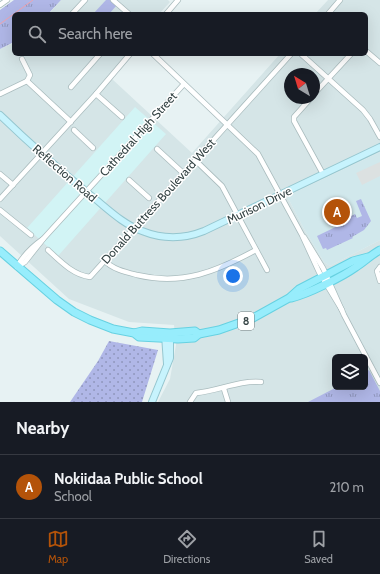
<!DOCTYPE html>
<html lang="en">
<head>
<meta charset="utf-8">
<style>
  :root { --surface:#171b24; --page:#20242c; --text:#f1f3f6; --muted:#9ea1a6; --line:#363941; --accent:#b45309 }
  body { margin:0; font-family:Cabin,sans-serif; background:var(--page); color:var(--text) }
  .controls { position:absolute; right:12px; bottom:12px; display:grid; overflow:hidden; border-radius:6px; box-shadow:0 4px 16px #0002 }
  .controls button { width:36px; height:36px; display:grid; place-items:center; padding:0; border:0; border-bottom:1px solid var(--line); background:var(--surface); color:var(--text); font:20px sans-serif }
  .compass { position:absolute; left:284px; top:68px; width:36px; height:36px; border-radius:50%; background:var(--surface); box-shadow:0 4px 16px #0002; rotate:322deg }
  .you { position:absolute; left:233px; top:276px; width:14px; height:14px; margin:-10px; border:3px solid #fff; border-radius:50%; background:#1a73e8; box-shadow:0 0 0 6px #1a73e833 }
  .badge { display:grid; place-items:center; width:26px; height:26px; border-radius:50%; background:var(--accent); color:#fff; font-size:13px; font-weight:700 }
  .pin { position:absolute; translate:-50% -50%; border:2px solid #fff; box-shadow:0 1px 4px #0006 }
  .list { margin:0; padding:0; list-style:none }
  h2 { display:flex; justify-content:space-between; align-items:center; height:52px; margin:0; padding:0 16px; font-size:17px }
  h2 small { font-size:13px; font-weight:400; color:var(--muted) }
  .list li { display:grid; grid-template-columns:26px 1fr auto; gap:12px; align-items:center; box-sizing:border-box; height:64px; padding:0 16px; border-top:1px solid var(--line) }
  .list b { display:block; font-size:15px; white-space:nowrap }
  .list p { margin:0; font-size:13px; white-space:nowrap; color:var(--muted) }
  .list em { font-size:13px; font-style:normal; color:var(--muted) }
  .icon { flex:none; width:22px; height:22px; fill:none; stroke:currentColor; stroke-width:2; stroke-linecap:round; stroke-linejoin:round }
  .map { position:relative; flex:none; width:380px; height:402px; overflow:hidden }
  .search { position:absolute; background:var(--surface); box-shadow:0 4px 16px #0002; left:12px; right:12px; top:12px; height:44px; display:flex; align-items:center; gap:10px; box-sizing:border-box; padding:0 14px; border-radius:6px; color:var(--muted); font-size:15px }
  .sheet { height:116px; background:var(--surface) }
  nav { display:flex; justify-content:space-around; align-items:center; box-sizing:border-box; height:56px; border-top:1px solid var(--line); background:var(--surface); font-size:11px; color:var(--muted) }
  nav a { display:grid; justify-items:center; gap:2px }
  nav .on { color:var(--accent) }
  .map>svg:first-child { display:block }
</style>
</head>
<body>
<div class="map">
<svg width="380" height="402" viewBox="0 0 380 402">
  <defs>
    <pattern id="grass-dots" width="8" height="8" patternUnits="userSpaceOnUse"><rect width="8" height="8" fill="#b0b7e7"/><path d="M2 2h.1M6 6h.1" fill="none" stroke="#9097bd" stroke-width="1.8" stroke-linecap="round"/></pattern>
    <pattern id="park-tufts" width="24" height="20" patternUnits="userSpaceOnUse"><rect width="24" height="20" fill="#b0b7e7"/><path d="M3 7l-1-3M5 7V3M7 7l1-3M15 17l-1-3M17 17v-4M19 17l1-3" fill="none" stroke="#9097bd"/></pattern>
  </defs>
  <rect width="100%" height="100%" fill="#e7f2f3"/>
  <g fill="#d5e5e7" fill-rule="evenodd">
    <path d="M61 0H168L170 2 159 14H49Z"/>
    <path d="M328 0H380V152L287 196 303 227 324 262 330 266 380 240V402H158L170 379 176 345 174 325 129 322 69 299 0 236V49L14 43V54H128L112 79 192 153 280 54H366V14H315ZM290 74H314V98H290ZM335 357H365V387H335Z"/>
  </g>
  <path fill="#d2f4f5" d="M135 107 166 134 58 256 27 228Z"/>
  <path fill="#d1e8ec" d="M380 152V240L330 266 324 262 303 227 287 196Z"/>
  <path fill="url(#grass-dots)" d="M109 341 158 350 142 402H70L98 361Z"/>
  <g fill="url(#park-tufts)">
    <path d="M14 0H61L48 14H14V42L0 49V10Z"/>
    <path d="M361 199 371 221 364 230 352 237 353 238 327 250 326 248 323 249 317 236 350 220 349 217 355 214 357 218 362 216 356 201Z"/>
    <path d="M369 370 380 391V402H308L337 387H365V372Z"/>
  </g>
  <path fill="#b0b7e7" d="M106 0H110L117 5 109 14H93Z"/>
  <path fill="#dce1e1" d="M380 162V176L362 185 356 173Z"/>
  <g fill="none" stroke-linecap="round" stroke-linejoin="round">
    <path stroke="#efa4b0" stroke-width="1" d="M0 24 33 0"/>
    <g stroke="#aabcbe" stroke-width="6">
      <g id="street">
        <path d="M113 0 129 14"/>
        <path d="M0 5 7 0"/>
        <path d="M72 14 85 0"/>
        <path d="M166 14 178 0"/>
        <path d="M328 14 340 0"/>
        <path d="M366 51 380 63"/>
        <path d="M153 54 258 154 302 235 319 272 342 310"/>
        <path d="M301 54 363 110 370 119 380 137"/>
        <path d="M22 59 30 75 27 81"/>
        <path d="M27 81 71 122"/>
        <path d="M71 87 100 54"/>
        <path d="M0 94 27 81"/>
        <path d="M96 94 122 117"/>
        <path d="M314 94 351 54"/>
        <path d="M311 98 294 117V121L323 174"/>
        <path d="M74 130 93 148"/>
        <path d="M157 149 183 173"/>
        <path d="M195 160 222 186 267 270"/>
        <path d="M0 174 13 185"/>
        <path d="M129 180 149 198"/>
        <path d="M0 199 96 94 130 54"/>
        <path d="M0 210 31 235"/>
        <path d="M304 237 323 268 344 315 380 383"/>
        <path d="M48 250C60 261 73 275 90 277L291 54"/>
        <path d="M104 260C112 269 125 272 137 275 183 286 217 271 256 250"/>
        <path d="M18 265C24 255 33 246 43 239"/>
        <path d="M17 267 25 262 44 238 184 84"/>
        <path d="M380 267 377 271 380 281"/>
        <path d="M224 389 228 402"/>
        <path d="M190 402 196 393C218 391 240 380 261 382"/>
      </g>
    </g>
    <g stroke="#95c6cf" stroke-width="8">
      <g id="secondary">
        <path d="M0 115C30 144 62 172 94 198 109 210 123 224 142 231 162 239 184 239 204 231L380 147"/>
        <path d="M165 335 167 364"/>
        <path d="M152 402 170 358V335"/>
      </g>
    </g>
    <g stroke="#67d1e1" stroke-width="9">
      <g id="primary">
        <path d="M0 251 57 300 74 312 90 320 113 329 134 333 139 337 178 339 194 338 199 334 219 330 253 318 289 298 299 289 353 261 368 257"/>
        <path d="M291 298C308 294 342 277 356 267 365 261 371 255 380 250"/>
        <path d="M134 333 142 331 170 333 195 331 199 334"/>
      </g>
    </g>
    <use href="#street" stroke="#fff" stroke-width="4.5"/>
    <use href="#secondary" stroke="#c7f3fd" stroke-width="6"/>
    <use href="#primary" stroke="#97edfc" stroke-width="7"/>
  </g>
  <g text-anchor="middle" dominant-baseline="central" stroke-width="3" stroke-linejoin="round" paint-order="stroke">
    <rect fill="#fff" stroke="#727d7e" stroke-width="1" x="238" y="312" width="16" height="18" rx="3"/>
    <g font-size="11" font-weight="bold" fill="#364546">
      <text x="246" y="321">8</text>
    </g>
    <g font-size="12" fill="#364546" stroke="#fff">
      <text transform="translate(138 134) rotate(-48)">Cathedral High Street</text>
      <text transform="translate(65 173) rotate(41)">Reflection Road</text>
      <text transform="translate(158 201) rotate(-48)">Donald Buttress Boulevard West</text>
      <text transform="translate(259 205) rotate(-26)">Murison Drive</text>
    </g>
  </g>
</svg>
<div class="controls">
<button><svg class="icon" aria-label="layers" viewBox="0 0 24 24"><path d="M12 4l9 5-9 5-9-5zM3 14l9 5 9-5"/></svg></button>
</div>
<svg class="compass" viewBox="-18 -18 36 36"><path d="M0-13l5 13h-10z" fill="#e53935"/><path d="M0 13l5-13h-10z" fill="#9ea1a6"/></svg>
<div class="you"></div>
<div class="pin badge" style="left:337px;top:212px">A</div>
<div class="search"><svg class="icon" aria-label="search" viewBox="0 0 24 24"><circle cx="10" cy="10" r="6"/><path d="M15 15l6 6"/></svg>Search here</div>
</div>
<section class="sheet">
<h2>Nearby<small></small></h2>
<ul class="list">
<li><span class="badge">A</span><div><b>Nokiidaa Public School</b><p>School</p></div><em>210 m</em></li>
</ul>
</section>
<nav>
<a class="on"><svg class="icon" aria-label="map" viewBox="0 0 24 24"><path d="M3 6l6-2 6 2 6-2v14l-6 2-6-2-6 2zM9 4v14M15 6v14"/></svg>Map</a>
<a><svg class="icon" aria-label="directions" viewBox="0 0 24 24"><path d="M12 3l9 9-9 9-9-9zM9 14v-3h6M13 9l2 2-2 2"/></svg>Directions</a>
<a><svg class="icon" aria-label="saved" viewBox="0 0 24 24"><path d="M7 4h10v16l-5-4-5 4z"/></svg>Saved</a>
</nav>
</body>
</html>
